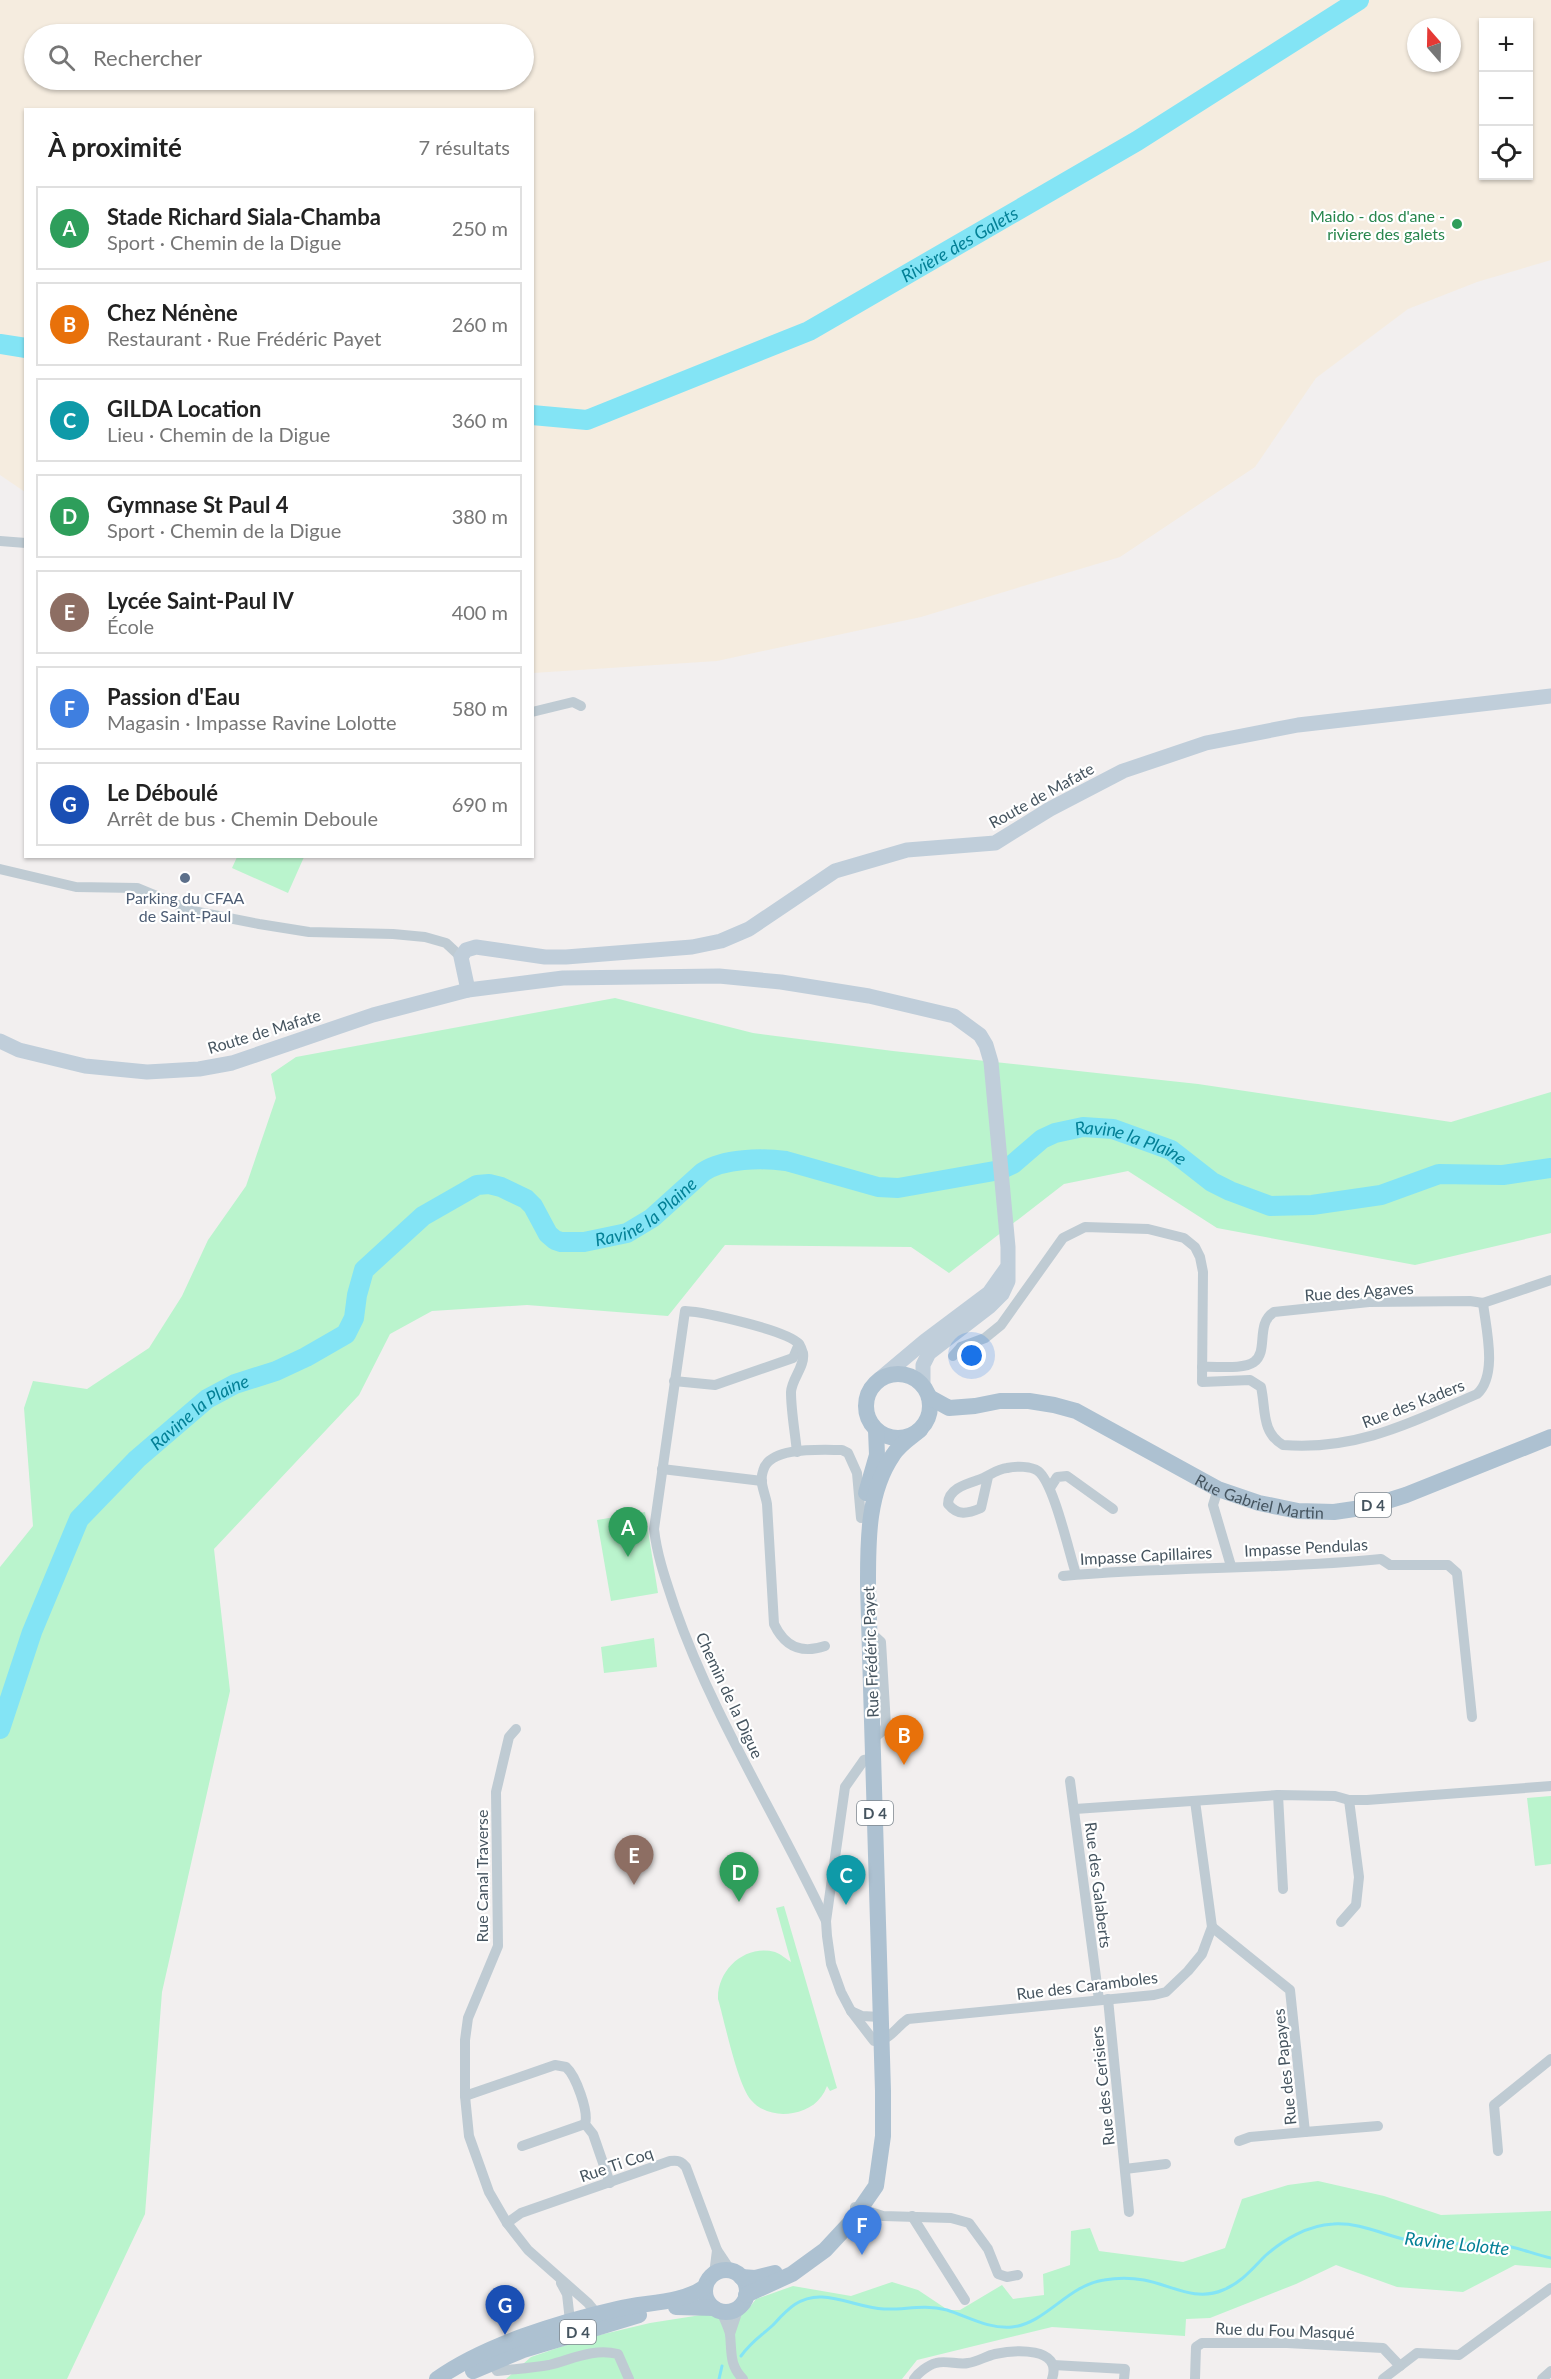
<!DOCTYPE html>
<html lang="fr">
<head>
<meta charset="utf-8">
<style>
  :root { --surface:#fff; --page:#f2f2f2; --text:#222; --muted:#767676; --line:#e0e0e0; --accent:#1a73e8 }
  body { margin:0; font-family:Lato,sans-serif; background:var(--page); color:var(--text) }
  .controls { position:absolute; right:18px; top:18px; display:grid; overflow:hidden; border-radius:0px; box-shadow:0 2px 4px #0004 }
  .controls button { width:54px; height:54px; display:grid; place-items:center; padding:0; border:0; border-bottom:2px solid var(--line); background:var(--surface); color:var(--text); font:30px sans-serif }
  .compass { position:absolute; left:1407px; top:18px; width:54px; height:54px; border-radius:50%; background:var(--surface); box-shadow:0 2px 4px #0004; rotate:340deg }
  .you { position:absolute; left:972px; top:1356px; width:21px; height:21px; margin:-15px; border:4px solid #fff; border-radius:50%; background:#1a73e8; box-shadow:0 0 0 9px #1a73e833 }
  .badge { display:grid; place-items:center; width:39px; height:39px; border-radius:50%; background:var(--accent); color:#fff; font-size:20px; font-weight:700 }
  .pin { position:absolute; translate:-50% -50px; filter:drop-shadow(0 2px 3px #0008) }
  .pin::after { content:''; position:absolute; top:32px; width:21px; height:18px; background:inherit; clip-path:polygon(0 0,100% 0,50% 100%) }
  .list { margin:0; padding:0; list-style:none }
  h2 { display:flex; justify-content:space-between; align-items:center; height:78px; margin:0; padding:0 24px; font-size:26px }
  h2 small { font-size:20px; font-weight:400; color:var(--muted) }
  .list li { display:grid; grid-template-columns:39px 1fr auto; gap:18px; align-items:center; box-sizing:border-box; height:84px; margin:0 12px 12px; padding:0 12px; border:2px solid var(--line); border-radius:0px }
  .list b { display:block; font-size:22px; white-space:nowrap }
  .list p { margin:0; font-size:20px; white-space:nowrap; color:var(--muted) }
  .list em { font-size:20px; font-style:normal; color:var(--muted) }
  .icon { flex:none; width:33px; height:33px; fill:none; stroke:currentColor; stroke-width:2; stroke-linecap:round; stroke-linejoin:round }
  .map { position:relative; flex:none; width:1551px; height:2379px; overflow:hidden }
  .search { position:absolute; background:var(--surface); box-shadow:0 2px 4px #0004; left:24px; top:24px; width:510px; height:66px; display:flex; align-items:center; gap:15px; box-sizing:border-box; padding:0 21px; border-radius:33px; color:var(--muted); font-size:22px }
  .panel { position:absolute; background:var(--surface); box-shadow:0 2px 4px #0004; left:24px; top:108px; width:510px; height:750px; border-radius:0px }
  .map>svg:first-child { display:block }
</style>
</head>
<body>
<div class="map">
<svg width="1551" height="2379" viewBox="0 0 1551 2379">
  <rect width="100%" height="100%" fill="#f2efef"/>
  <g fill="#baf4cd">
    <path d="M237 857V856L304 857 288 893 232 868Z"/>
    <path d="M615 998 753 1033 893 1051 1198 1084 1451 1122 1551 1092V1233L1415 1265 1217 1228 1128 1171 1064 1184 949 1273 911 1247 725 1245 668 1316 527 1305 432 1311 390 1334 359 1395 214 1549 230 1691 162 1992 145 2214 67 2379H0V1567L33 1526 24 1408 33 1381 87 1389 149 1348 182 1296 208 1240 246 1186 276 1098 271 1074 296 1057Z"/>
    <path d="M645 1512 658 1593 611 1601 597 1520Z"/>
    <path d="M654 1638 657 1667 604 1673 601 1647Z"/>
    <path d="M1551 1796V1864L1535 1866 1527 1798Z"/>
    <path d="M784 1906 837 2088 830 2091 827 2086C821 2102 809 2110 793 2113 778 2116 761 2112 751 2100 737 2083 725 2023 718 1999 717 1970 745 1944 775 1952 781 1954 786 1959 791 1962L776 1908Z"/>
    <path d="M1318 2181 1384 2196 1441 2215 1551 2211V2268L1515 2265 1463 2292 1397 2287 1336 2265 1296 2284 1210 2318 1186 2319 1185 2336 1052 2327 917 2360 902 2379H506L531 2357 587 2338 650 2323 701 2315 746 2312 756 2299 793 2286 851 2296 892 2282 918 2290 948 2310H960L1002 2285 1013 2299 1044 2295 1043 2274 1070 2265 1071 2231 1090 2228 1099 2251 1183 2262 1225 2248 1242 2199 1288 2185Z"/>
  </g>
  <path fill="#f5ecdf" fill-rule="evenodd" d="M0 0H1551V260L1477 282 1408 309 1316 378 1255 467 1120 557 921 617 717 661 533 673 532 110H26L25 492 0 475ZM1484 22H1528V176H1484ZM1416 27H1452V63H1416ZM34 34H524V80H34Z"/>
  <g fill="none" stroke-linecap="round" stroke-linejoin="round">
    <g stroke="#83e4f5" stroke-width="3">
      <path d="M741 2356C752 2341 760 2337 773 2325 787 2310 799 2296 822 2297 843 2298 863 2308 884 2309 906 2310 922 2304 947 2310 969 2317 988 2329 1012 2327 1045 2324 1068 2285 1104 2280 1116 2278 1132 2278 1144 2280 1171 2285 1195 2302 1223 2290 1241 2283 1252 2269 1265 2256 1283 2240 1308 2225 1333 2224 1363 2222 1389 2238 1417 2242 1443 2246 1468 2242 1494 2244 1513 2245 1532 2254 1551 2258"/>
      <path d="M719 2379 722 2366"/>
    </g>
    <g stroke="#83e4f5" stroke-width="20">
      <path d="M0 344 26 348"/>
      <path id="s1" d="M532 415 587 420 809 331 1137 141 1359 0"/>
      <path id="s2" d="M0 1729 32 1632 79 1519 137 1459 207 1399 235 1384 276 1371 306 1357 346 1334 354 1318 357 1295 364 1270 423 1216 465 1192 477 1185 489 1184 501 1187 526 1199 533 1206 548 1234 555 1240 561 1242H584L627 1233 652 1218 703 1172C724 1158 762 1158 786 1161L878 1187 898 1188 1000 1170 1013 1164 1042 1139 1055 1133 1083 1127 1113 1129 1171 1150 1212 1182 1230 1191 1270 1206 1312 1205 1381 1195 1439 1174 1503 1175 1551 1168"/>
    </g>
    <g stroke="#bfcbd3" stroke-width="10">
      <path d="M0 541 26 543"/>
      <path d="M532 712 573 702 581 706"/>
      <path d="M0 869 76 887 137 888 193 911 259 924 309 932 393 934 425 937 446 943 461 957"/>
      <path d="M961 1347 985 1338 1001 1325 1063 1238 1085 1227 1148 1229 1184 1238 1195 1247 1200 1257 1203 1272 1202 1382 1250 1380 1261 1387C1266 1409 1261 1432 1283 1445 1357 1451 1412 1422 1477 1394 1498 1375 1486 1329 1483 1303"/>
      <path d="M953 1356 961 1347"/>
      <path d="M1202 1367C1217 1366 1242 1370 1254 1362 1269 1351 1255 1324 1274 1312L1369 1302 1470 1301 1483 1303 1551 1280"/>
      <path d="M674 1381 715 1385 793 1358 799 1344"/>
      <path d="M797 1452C795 1432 791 1411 791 1392 792 1378 805 1367 803 1353 802 1351 801 1346 799 1344 787 1330 704 1312 685 1311L654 1529C657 1556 666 1581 675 1608 713 1717 777 1816 826 1921"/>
      <path d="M662 1469 762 1481"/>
      <path d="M988 1477 981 1508C967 1514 958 1516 948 1504 948 1489 966 1484 978 1480 988 1477 996 1469 1007 1468 1016 1466 1031 1466 1038 1471 1054 1483 1069 1553 1076 1574"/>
      <path d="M1050 1488 1057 1477 1067 1476 1113 1509"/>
      <path d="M1218 1489 1213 1505 1231 1566"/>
      <path d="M1063 1576C1169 1566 1275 1570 1381 1559L1390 1565H1448L1457 1573 1472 1717"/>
      <path d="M869 1631 881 1642 886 1725 884 1730 873 1739"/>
      <path d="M825 1646C801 1654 785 1647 774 1624L767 1504C765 1492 759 1483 763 1471 769 1446 821 1450 842 1450L848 1453 857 1473 861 1518"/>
      <path d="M516 1729 509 1737 496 1792 498 1946 468 2018 465 2040V2096L469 2136 489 2192 507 2223 528 2250 588 2303 597 2314 596 2317"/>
      <path d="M874 1758 864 1760 845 1787 826 1921 827 1936 831 1964 841 1992 851 2011 874 2041C890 2041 896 2027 908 2019L1154 1995 1166 1992 1188 1971 1202 1954 1212 1927 1195 1801"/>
      <path d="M1070 1781 1099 2000"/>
      <path d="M1278 1795 1283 1889"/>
      <path d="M1075 1809 1278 1795 1335 1796 1349 1800H1367L1551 1786"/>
      <path d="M1341 1922 1356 1905 1359 1877 1349 1800"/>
      <path d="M1212 1927 1290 1990 1305 2132 1378 2126"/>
      <path d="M1108 1999 1129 2212"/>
      <path d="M851 2011 862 2016 880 2017"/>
      <path d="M465 2096 555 2065 566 2067C576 2076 589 2112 585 2124L593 2134 610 2183"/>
      <path d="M1239 2141 1250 2137 1305 2132"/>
      <path d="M522 2146 585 2124"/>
      <path d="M1498 2151 1494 2105 1551 2059"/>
      <path d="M1125 2169 1166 2164"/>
      <path d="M855 2207 883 2216 951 2218 969 2223 988 2249 998 2274 1007 2277 1018 2275"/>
      <path d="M912 2216 965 2300"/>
      <path d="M507 2223 521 2213 670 2161C678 2160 681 2161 686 2167L717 2250 731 2271"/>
      <path d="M714 2274 717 2250"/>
      <path d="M561 2283 567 2294 570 2321 575 2324"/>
      <path d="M721 2311C724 2319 728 2326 730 2334 732 2352 729 2365 743 2379"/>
      <path d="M730 2334 739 2307"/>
      <path d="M492 2363 497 2371C514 2369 532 2368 549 2365 573 2359 593 2348 618 2354L629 2379"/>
      <path d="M1053 2365 1125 2369 1124 2379"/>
      <path d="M914 2379C918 2373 928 2365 936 2363 946 2360 958 2365 968 2363 977 2362 986 2356 995 2354 1014 2350 1063 2346 1052 2379"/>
      <path d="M1195 2379 1196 2347 1202 2343H1287L1383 2348 1400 2366"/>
      <path d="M1383 2379 1417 2353 1459 2355 1551 2288"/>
      <path d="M1542 2379 1551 2371"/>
    </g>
    <g stroke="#c0ceda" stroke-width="15">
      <path d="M468 990 461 957 466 950 476 947 545 957H566L692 947 721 941 749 929 835 871 907 850 995 843 1050 809 1123 771 1206 743 1298 725 1551 696"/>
      <path d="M0 1041 19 1050 85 1066 147 1072 199 1069 232 1063 373 1015 468 990 563 978 719 976 781 982 869 996 954 1016 980 1035 986 1045 991 1062 1008 1247V1281L1002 1294 990 1306 929 1353 923 1365V1385"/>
      <path d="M881 1378 925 1341 989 1293 1006 1269"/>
    </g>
    <g stroke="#adc1d1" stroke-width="16">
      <circle cx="898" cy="1406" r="32"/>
      <path id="s3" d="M929 1397 949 1408 975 1406 1000 1401H1029L1054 1405 1076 1411 1218 1489 1259 1503 1298 1511 1334 1512 1368 1507 1406 1495 1551 1437"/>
      <path d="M866 1493 877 1455 876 1430"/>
      <circle cx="726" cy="2291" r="21"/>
      <path d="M741 2277 755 2278 775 2273"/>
      <path d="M746 2295 792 2274 825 2250 851 2222 876 2186 883 2136V2091L868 1586C868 1542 867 1493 893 1455 899 1445 910 1438 920 1430"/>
      <path d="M676 2307 714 2308"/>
      <path d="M473 2371 523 2350 639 2315"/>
      <path d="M437 2379C485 2345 560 2322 617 2309 645 2302 681 2304 705 2287"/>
    </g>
  </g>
  <circle fill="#2e9e5b" stroke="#fff" stroke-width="2" cx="1457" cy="224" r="6"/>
  <circle fill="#5c6f8a" stroke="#fff" stroke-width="2" cx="185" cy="878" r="6"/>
  <g text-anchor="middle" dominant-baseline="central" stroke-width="4.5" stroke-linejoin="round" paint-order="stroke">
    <g fill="#fff" stroke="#7d878f" stroke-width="1.5">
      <rect x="1355" y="1493" width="36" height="24" rx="4.5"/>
      <rect x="857" y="1801" width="36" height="24" rx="4.5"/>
      <rect x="560" y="2320" width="36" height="24" rx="4.5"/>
    </g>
    <g font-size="15" font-weight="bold" fill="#45545f">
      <text x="1373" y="1505">D 4</text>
      <text x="875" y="1813">D 4</text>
      <text x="578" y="2332">D 4</text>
    </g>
    <g font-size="16" fill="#27864d" stroke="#fff" text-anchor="end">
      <text x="1445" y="215">Maido - dos d'ane -<tspan x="1445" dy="18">riviere des galets</tspan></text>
    </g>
    <g font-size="16" fill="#45545f" stroke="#fff">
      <text transform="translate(1041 795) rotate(-29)">Route de Mafate</text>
      <text transform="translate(264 1031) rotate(-17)">Route de Mafate</text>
      <text transform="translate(1359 1291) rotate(-4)">Rue des Agaves</text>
      <text transform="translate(1413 1403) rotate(-21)">Rue des Kaders</text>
      <text stroke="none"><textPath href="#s3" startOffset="356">Rue Gabriel Martin</textPath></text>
      <text transform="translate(1306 1547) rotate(-3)">Impasse Pendulas</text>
      <text transform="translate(1146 1555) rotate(-3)">Impasse Capillaires</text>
      <text transform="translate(870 1652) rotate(-92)">Rue Frédéric Payet</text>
      <text transform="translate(730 1695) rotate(65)">Chemin de la Digue</text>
      <text transform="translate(481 1876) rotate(-90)">Rue Canal Traverse</text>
      <text transform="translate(1099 1885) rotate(83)">Rue des Galaberts</text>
      <text transform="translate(1087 1985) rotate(-7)">Rue des Caramboles</text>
      <text transform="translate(1284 2067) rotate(-96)">Rue des Papayes</text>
      <text transform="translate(1102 2086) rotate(-96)">Rue des Cerisiers</text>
      <text transform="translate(616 2164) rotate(-19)">Rue Ti Coq</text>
      <text transform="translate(1285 2330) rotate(2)">Rue du Fou Masqué</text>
    </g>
    <g font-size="16" fill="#4e5e75" stroke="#fff">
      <text x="185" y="897">Parking du CFAA<tspan x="185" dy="18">de Saint-Paul</tspan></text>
    </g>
    <g font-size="18" font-style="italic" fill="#038096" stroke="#fff">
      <text stroke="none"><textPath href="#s1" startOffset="468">Rivière des Galets</textPath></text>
      <text stroke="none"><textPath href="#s2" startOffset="1488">Ravine la Plaine</textPath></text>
      <text stroke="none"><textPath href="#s2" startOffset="966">Ravine la Plaine</textPath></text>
      <text stroke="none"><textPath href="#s2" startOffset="387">Ravine la Plaine</textPath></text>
      <text transform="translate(1457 2243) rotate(6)">Ravine Lolotte</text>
    </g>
  </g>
</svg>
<div class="controls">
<button>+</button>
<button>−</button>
<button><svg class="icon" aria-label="locate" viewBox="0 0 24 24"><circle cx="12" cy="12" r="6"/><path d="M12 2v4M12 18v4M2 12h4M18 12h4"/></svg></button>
</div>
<svg class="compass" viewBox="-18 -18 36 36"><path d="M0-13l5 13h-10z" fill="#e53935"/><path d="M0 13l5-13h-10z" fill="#767676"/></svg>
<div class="you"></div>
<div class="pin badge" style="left:628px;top:1557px;background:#2e9e5b">A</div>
<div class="pin badge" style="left:904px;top:1765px;background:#e8710a">B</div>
<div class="pin badge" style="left:846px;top:1905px;background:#0f9aa8">C</div>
<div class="pin badge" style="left:739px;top:1902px;background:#2e9e5b">D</div>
<div class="pin badge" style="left:634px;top:1885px;background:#8d6e63">E</div>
<div class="pin badge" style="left:862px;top:2255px;background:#3f7fe0">F</div>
<div class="pin badge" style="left:505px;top:2335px;background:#1a4fb4">G</div>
<div class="search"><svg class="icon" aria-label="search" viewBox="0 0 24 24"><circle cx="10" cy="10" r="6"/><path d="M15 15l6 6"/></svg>Rechercher</div>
<section class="panel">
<h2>À proximité<small>7 résultats</small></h2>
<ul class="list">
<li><span class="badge" style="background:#2e9e5b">A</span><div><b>Stade Richard Siala-Chamba</b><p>Sport · Chemin de la Digue</p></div><em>250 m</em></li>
<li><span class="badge" style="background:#e8710a">B</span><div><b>Chez Nénène</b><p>Restaurant · Rue Frédéric Payet</p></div><em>260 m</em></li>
<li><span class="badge" style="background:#0f9aa8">C</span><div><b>GILDA Location</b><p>Lieu · Chemin de la Digue</p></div><em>360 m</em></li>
<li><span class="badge" style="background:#2e9e5b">D</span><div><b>Gymnase St Paul 4</b><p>Sport · Chemin de la Digue</p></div><em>380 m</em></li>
<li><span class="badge" style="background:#8d6e63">E</span><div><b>Lycée Saint-Paul IV</b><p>École</p></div><em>400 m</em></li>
<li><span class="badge" style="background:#3f7fe0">F</span><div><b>Passion d'Eau</b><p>Magasin · Impasse Ravine Lolotte</p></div><em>580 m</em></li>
<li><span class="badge" style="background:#1a4fb4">G</span><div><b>Le Déboulé</b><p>Arrêt de bus · Chemin Deboule</p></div><em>690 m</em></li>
</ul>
</section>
</div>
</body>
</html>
